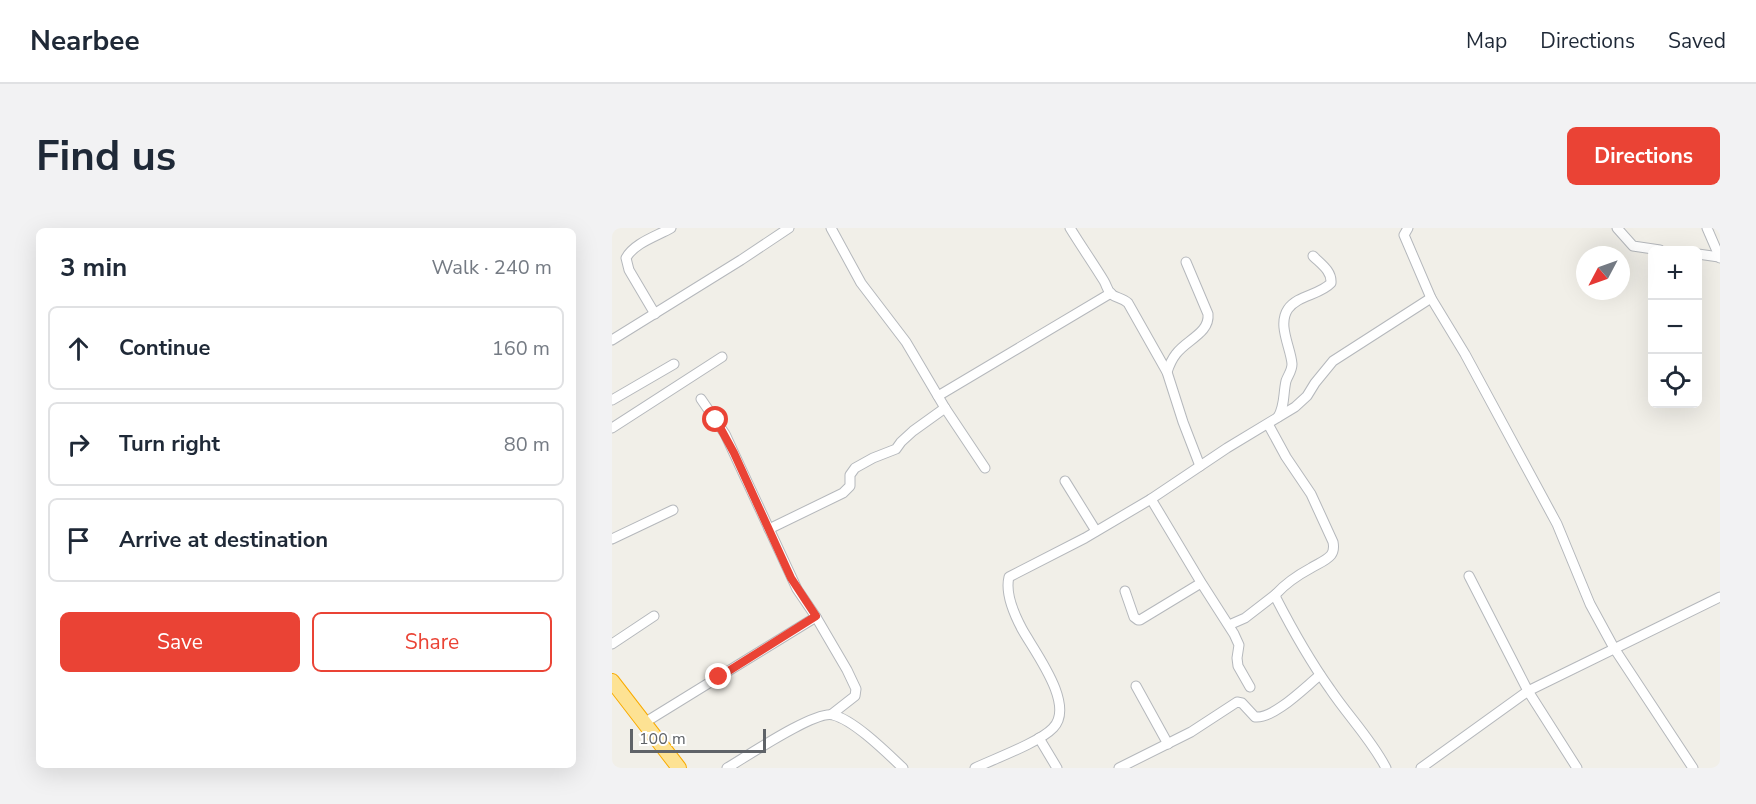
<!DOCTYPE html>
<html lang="en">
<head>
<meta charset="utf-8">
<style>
  :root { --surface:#fff; --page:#f2f2f3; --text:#1f2937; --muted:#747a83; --line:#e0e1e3; --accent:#ea4335 }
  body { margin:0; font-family:"Nunito Sans",sans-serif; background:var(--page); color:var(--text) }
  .controls { position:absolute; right:18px; top:18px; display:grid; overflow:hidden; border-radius:9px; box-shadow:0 6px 24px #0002 }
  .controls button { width:54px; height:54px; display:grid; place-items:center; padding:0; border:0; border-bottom:2px solid var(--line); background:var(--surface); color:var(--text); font:30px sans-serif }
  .compass { position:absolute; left:964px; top:18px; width:54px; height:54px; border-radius:50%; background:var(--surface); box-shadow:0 6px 24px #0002; rotate:229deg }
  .scale { position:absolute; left:18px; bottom:15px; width:136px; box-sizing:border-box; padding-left:6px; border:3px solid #5f6368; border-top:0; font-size:16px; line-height:21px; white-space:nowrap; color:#5f6368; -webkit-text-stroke:4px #fff; paint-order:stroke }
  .stop { position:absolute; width:18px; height:18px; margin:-14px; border:4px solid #ea4335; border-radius:50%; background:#fff }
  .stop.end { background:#ea4335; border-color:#fff; box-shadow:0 2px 6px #0008 }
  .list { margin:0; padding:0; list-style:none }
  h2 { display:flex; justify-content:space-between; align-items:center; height:78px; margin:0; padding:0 24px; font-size:26px }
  h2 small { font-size:20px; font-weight:400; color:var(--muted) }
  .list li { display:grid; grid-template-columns:39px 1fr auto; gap:18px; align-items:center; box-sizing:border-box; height:84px; margin:0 12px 12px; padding:0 12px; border:2px solid var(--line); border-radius:9px }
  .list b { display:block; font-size:22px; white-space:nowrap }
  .list em { font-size:20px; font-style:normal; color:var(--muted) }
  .actions { display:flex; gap:12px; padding:18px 24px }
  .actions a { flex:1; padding:14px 0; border:2px solid var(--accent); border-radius:9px; text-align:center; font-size:21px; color:var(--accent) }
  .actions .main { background:var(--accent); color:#fff }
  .icon { flex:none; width:33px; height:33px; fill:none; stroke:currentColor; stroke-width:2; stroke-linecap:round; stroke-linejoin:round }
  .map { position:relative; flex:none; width:1108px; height:540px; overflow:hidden; border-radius:9px }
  header { display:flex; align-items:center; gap:36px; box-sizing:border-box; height:84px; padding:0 30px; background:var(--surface); border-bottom:2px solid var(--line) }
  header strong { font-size:28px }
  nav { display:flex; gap:33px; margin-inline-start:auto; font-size:21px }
  .intro { display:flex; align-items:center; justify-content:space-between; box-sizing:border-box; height:144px; padding:0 36px }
  h1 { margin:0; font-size:42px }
  .button { padding:15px 27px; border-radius:9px; background:var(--accent); color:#fff; font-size:21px; font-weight:700 }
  main { display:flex; gap:36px; padding:0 36px }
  aside { flex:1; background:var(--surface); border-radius:9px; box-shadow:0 6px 24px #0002 }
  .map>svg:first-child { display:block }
</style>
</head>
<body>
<header>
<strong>Nearbee</strong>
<nav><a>Map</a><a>Directions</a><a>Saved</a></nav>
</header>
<div class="intro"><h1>Find us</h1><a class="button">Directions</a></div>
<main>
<aside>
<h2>3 min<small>Walk · 240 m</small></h2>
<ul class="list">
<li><svg class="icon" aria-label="ahead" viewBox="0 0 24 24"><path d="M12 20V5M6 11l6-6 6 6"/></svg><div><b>Continue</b></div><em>160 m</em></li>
<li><svg class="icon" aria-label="right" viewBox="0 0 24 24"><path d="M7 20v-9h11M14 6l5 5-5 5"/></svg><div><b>Turn right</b></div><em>80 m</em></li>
<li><svg class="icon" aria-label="arrive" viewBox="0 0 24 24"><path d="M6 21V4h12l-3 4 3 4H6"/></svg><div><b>Arrive at destination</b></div></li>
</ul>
<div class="actions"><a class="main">Save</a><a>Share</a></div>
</aside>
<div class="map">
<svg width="1108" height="540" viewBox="0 0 1108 540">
  <rect width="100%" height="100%" fill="#f1efe8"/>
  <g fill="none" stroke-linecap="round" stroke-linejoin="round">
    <g stroke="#b5b8bc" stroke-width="11">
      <g id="minor">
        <path d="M219 0 249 55 294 114 333 180 373 240"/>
        <path d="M458 0C469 18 481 35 492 53 495 58 495 62 499 66 504 70 511 70 516 75L555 144 571 194 588 238"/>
        <path d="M796 0 792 7 819 70 853 126 945 296 978 376 1002 420 1081 540"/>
        <path d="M1005 0 1021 18 1048 22"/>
        <path d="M1095 0 1108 30"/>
        <path d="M1086 26 1107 29"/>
        <path d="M43 86 17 42 14 30C22 15 45 8 59 0"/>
        <path d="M0 112 129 32 177 0"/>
        <path d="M555 144C557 138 560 131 564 126 574 112 598 105 596 86L574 34"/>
        <path d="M326 168 499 65"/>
        <path d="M89 171 113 206 185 361 204 389 235 442 244 461 243 468 220 486"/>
        <path d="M0 172 62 136"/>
        <path d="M666 189C673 178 671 166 674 153 676 147 680 143 680 136 679 120 665 97 676 81 686 67 708 67 719 55 720 43 709 36 701 28"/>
        <path d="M656 196 674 229 699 266 721 314C722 319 722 323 719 327 714 333 705 336 699 340 686 347 674 355 664 366V370C680 401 698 433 718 461 736 488 759 511 774 540"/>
        <path d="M0 200 110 129"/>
        <path d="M453 253 484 303"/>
        <path d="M539 271 590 356 622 406 627 417 625 430 626 438 638 459"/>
        <path d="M157 301 231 265 238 258V247L243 240 261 230 284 221 289 214 301 203 333 180"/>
        <path d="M0 311 61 282"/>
        <path d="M857 348 916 463 965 540"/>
        <path d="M513 363 522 389 526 392H528L589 355"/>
        <path d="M617 397 633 390 664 366"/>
        <path d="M0 416 42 388"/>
        <path d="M524 458 556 516"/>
        <path d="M32 495 204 389"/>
        <path d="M427 510 445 540"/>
        <path d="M115 540C134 529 203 482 221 487 242 492 275 525 291 540"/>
        <path d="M363 540C382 531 428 514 441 500 464 477 422 423 410 401 402 386 393 365 397 349L473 310 539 271 615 220 683 179 695 168 703 155 721 133 819 70"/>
        <path d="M507 540 579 504 625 474 630 475 643 489C662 491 693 459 708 447"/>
        <path d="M809 540 916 463 1108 369"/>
      </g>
    </g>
    <g stroke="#f9ab00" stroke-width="16">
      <path id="highway" d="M0 453 67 540"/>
    </g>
    <use href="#minor" stroke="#fff" stroke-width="9"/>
    <use href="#highway" stroke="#fde293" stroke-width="14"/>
  </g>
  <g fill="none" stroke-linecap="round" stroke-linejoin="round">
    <path stroke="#ea4335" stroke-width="8" d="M104 192 122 225 179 350 204 388 107 449"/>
  </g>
</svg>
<div class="controls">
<button>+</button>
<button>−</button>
<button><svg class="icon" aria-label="locate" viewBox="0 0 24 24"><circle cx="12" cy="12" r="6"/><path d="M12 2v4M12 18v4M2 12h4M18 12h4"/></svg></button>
</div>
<svg class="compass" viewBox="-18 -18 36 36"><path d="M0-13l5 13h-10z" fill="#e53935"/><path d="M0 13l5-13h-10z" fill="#747a83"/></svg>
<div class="scale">100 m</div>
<div class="stop" style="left:104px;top:192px"></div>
<div class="stop end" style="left:107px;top:449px"></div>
</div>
</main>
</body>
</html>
